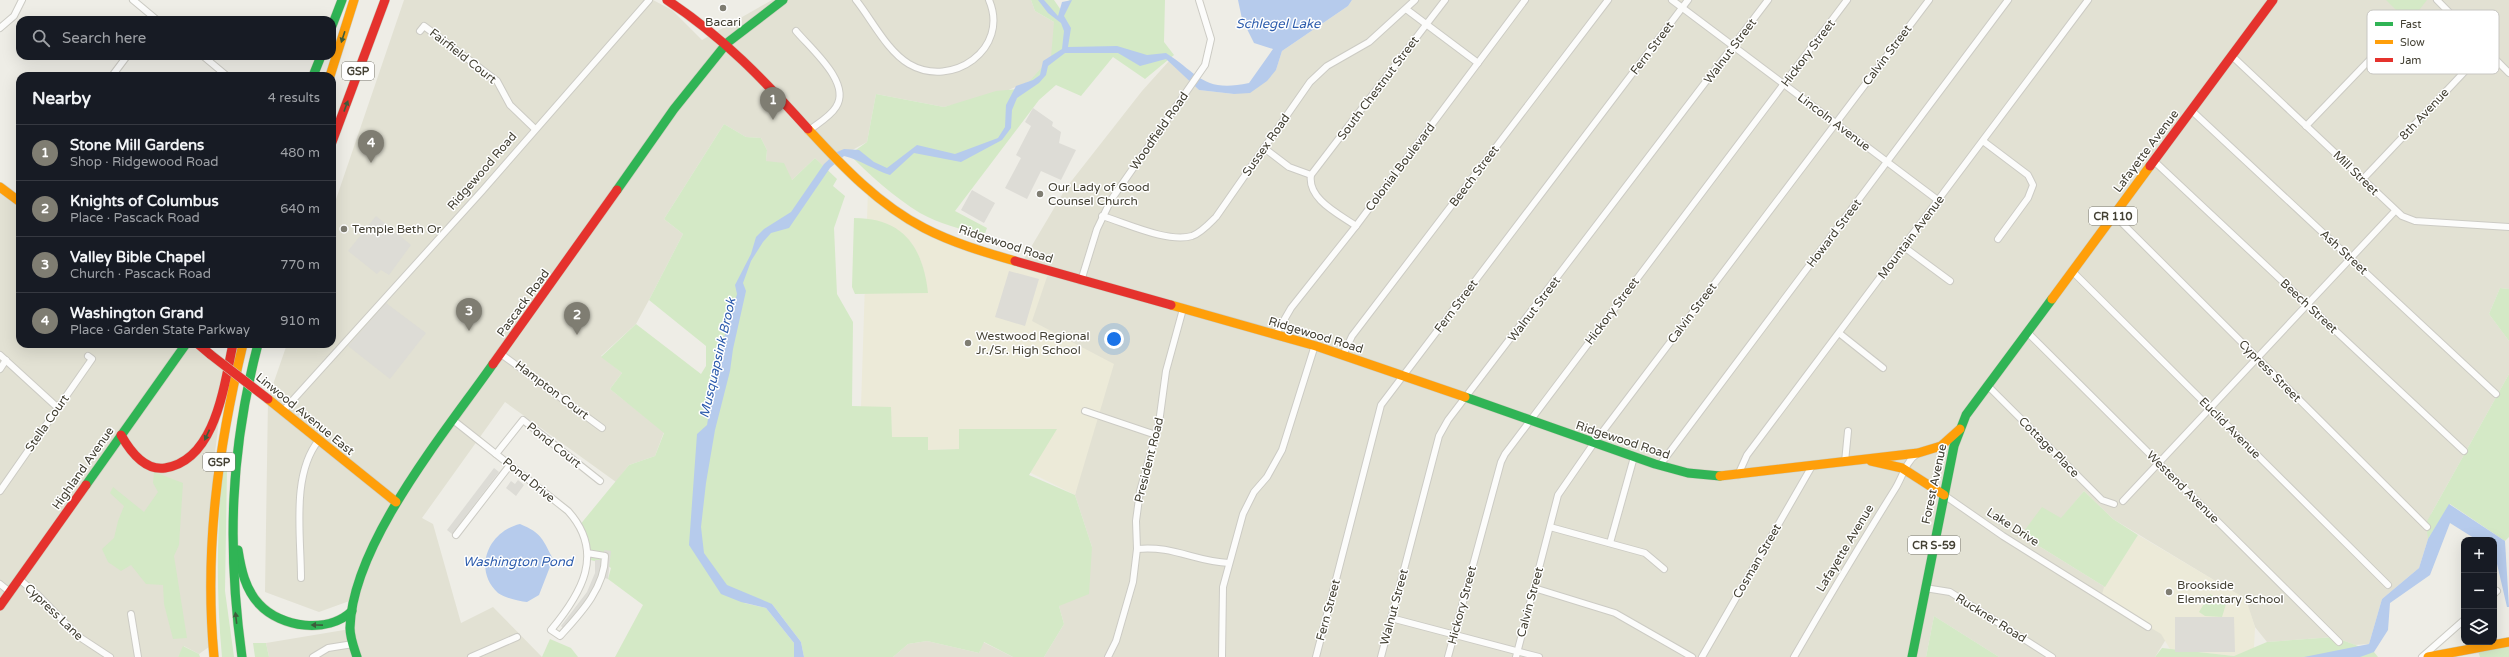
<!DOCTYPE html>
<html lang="en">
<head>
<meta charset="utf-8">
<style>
  :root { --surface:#171b24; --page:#20242c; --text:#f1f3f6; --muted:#9ea1a6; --line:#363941; --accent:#7f7d72 }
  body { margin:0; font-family:"Varela Round",sans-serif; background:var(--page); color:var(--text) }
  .controls { position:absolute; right:12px; bottom:12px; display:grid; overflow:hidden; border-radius:8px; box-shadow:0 4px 16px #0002 }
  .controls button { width:36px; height:36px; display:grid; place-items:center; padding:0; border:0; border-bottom:1px solid var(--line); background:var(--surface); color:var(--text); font:20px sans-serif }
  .you { position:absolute; left:1114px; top:339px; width:14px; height:14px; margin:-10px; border:3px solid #fff; border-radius:50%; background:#1a73e8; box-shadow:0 0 0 6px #1a73e833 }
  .badge { display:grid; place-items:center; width:26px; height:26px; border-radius:50%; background:var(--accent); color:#fff; font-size:13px; font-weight:700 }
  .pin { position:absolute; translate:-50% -33px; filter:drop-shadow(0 1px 2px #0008) }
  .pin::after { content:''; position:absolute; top:21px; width:14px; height:12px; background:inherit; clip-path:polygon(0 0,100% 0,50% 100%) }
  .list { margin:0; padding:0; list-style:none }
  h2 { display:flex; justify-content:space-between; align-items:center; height:52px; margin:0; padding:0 16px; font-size:17px }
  h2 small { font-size:13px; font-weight:400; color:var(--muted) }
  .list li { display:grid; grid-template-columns:26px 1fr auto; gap:12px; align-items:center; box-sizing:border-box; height:56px; padding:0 16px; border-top:1px solid var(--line) }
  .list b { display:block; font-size:15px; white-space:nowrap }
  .list p { margin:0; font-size:13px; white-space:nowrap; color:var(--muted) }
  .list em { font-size:13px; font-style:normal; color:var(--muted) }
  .icon { flex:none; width:22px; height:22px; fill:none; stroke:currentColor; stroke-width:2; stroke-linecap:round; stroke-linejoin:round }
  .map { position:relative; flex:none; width:2509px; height:657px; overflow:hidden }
  .search { position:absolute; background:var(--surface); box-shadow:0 4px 16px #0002; left:16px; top:16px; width:320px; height:44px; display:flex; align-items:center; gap:10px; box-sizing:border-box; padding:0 14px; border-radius:12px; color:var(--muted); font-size:15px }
  .panel { position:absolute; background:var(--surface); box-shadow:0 4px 16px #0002; left:16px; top:72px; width:320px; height:276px; border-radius:12px }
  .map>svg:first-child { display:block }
</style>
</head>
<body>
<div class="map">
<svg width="2509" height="657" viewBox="0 0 2509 657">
  <rect width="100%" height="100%" fill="#eeede6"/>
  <g fill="#e2e1d3">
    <path d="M404 0H653L672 10 702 40 772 0H1031L1035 11 1054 22V54L1033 80 1006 91 944 107 876 94 867 142 823 166 815 158 792 180 766 161 767 150 761 138 746 137 724 124 664 219 683 234 649 300 636 324 601 356 622 373 610 389 664 432 655 456 629 465 616 482 505 402 422 518 433 524 461 623 493 607 542 657H269L266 643 350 629 355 599 319 612 265 592 268 399 287 344H332V211Z"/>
    <path d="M1352 0H2509V289L2500 288 2489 314 2509 341V374L2431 514 2428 539 2419 568 2382 599 2369 644 2355 645 2334 637 2267 642 2255 627 2245 599 2113 519 2084 491 2061 519 2021 535 2105 587 2168 636 2155 657H1999L1934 616 1926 657H1044L1064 624 1059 606 1092 547 1075 495 1096 359 1024 332 1039 276 1089 277 1024 259 1066 188 1142 91 1169 61 1199 90 1234 94 1276 70 1282 51 1348 6Z"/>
    <path d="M0 187 20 203V344H198L226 366 213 468V644L199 654 184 646 178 657H0Z"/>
    <path d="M927 641 979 653 983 642 1013 657H893L908 644Z"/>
  </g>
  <g fill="#ecead8">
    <path d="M868 189 926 229 1049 271 1032 321 1114 364 1075 495 1027 471 959 429V449L928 450V437H891L861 407Z"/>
    <path d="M2138 535 2246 599 2255 627 2254 648 2234 656 2170 649 2161 634 2101 598 2104 587Z"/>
  </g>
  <g fill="#d4e9c6">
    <path d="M1031 0H1054L1063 13 1069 0H1165L1164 42 1174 55 1145 79 1113 57 1081 96 1056 85 1039 100 955 211 987 228 984 236C962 229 939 224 920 213 894 197 868 174 847 152H853L867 142 876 94 944 107 996 91 1018 89 1028 83 1051 57 1054 22 1035 11Z"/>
    <path d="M2386 0H2427L2409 23Z"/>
    <path d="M724 124 746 137 761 138 767 150 766 161 784 163 792 180 815 158 837 179 833 186 845 196 834 228 837 294 853 322 852 406 891 407 892 437H928V450L959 449V429H1057L1029 475 1075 495 1092 547 1089 594 1059 606 1064 624 1044 657H1013L984 642 979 653 927 641 908 644 893 657H804L801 642 772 604 744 603 766 608 794 643V657H615L643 605 608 579 611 568 605 564 587 559 579 526 629 465 655 456 664 433 610 389 622 373 601 357 636 324 701 374 706 366V346L649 300 683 234 664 219Z"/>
    <path d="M854 218C904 218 923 248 928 293L855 294 852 287Z"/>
    <path d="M2500 288 2509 289V341L2489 314Z"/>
    <path d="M2509 374V537L2505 541 2450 504 2428 539 2426 523Z"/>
    <path d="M222 470H227L225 591 234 657H222C216 593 217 534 222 470Z"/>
    <path d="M154 472 183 483 179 545 174 556 187 638 173 639 164 604 163 585 146 584 131 565 121 571 108 562 102 549 114 538 118 521 124 506 110 493 113 487 144 512 158 492 153 483Z"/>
    <path d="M2084 491 2113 519 2138 535 2105 587 2021 535 2042 507 2061 518Z"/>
    <path d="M2210 594 2226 604 2222 617 2205 616 2199 612Z"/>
    <path d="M1934 616 1999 657H1926Z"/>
    <path d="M2334 637 2374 652 2378 657H2155L2162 648 2234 656 2267 642Z"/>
    <path d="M550 639 571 648 578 657H542Z"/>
    <path d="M2509 642V657H2480L2477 648Z"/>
    <path d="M253 643H266L269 657H255Z"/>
    <path d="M183 646 199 654 200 657H178Z"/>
  </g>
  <g fill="#dddcd6">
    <path d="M1033 108 1053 122 1052 126 1061 132 1059 143 1076 150 1061 180 1041 171 1027 199 1005 188 1021 158 1016 155 1031 126 1025 122Z"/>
    <path d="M972 190 995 203 984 223 961 210Z"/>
    <path d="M376 216 411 245 389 275 381 270 377 274 348 251Z"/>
    <path d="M1009 271 1039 279 1025 326 995 317Z"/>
    <path d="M386 303 426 333 390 379 348 346Z"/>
    <path d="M494 468 499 472 452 534 447 530Z"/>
    <path d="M518 480 524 485 516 496 506 488 511 481 515 484Z"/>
    <path d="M604 550 611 551 608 579 598 576 592 592 564 629 561 626 587 592 595 573V560H605Z"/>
    <path d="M2175 617H2234L2235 652H2175Z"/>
  </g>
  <g fill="#b6cbec">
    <path d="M1038 0H1044L1058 16 1062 2 1072 0 1064 16 1071 28 1068 47 1117 46 1147 55 1166 53C1199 74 1203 93 1249 83L1273 49 1254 43 1242 19 1238 0H1352L1348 6 1282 51 1276 70 1267 81 1250 93 1234 94 1199 90 1166 59 1140 66 1118 53H1065L1048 66 1046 75 1039 83 1017 98 1012 110 1011 128 1002 140 961 162 914 153 890 175C874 170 861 160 844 156L830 168 789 228 771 233 763 242 751 261 743 283 746 291 733 349 730 371 715 430 706 483 701 527 704 553 727 585 772 604 801 642 804 657H794V643L766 608 741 602 721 594 689 545 697 434 707 425 718 358 737 294 735 285 751 254 756 237 764 229 791 212 824 164 837 152 844 149 859 150 874 162 887 168 917 145 955 154 998 138 1005 127 1006 105 1016 86 1033 80 1040 75 1043 61 1062 49 1064 31 1061 23 1048 13Z"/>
    <path d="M2449 504 2505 541 2509 607H2507L2494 551V540H2477L2450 523 2430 575 2390 603 2388 630 2374 652 2360 657H2304L2369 644 2382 599 2419 568 2428 539Z"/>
    <path d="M520 524C542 533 543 540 553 559L539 595 527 602C519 601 505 598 498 593 472 569 489 531 520 524Z"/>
  </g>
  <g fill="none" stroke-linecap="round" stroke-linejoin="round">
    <g stroke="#cccbc4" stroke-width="8">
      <g id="street">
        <path d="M133 0 157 20"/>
        <path d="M856 0C872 20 887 51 909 64 952 89 1010 49 989 0"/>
        <path d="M1672 0 1939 201"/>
        <path d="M2437 0 2509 73"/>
        <path d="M1406 9 1478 63"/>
        <path d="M0 28 14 16 22 0"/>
        <path d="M420 31 424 26 497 81 510 105 535 129"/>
        <path d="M796 31C811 49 852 83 836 107 830 117 817 124 808 131"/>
        <path d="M203 56 227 76"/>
        <path d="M2232 56 2402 216 2415 221 2509 227"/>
        <path d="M112 76 127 56"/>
        <path d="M2191 110 2496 394"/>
        <path d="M2306 126 2408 20"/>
        <path d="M1983 141 2028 175 2033 185 2028 198 1998 239"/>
        <path d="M1264 148 1289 167 1311 175"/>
        <path d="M2154 161 2464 451"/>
        <path d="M2363 179 2486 49"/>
        <path d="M2114 215 2427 527"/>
        <path d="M1102 216C1126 223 1167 243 1192 236 1201 233 1209 224 1216 217L1310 82 1327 66 1369 42 1415 0"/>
        <path d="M1356 226C1339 214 1307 199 1311 175L1445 0"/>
        <path d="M1904 247 1950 281"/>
        <path d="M2072 271 2388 585"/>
        <path d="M1081 281 1097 229 1111 200 1205 65 1211 39 1199 0"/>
        <path d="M2027 332 2339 642"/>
        <path d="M1839 333 1883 368"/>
        <path d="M1276 334 1291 308 1356 226 1525 0"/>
        <path d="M501 354 602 428"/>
        <path d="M0 355 58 408"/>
        <path d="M1343 355 1352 336 1608 0"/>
        <path d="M0 369 6 360"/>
        <path d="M1987 385 2102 500 2114 504"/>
        <path d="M283 411 482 191 649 0"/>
        <path d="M1085 411 1156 435"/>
        <path d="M453 420 568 511C606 553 581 594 551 630L560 636C580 614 605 588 605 556L587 553"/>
        <path d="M496 454 523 420 600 481"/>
        <path d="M1845 462 1848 431"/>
        <path d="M1660 465 2008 0"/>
        <path d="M1738 475 1747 455 2088 0"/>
        <path d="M0 491 92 359 88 356"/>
        <path d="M1944 495 2003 536 2148 627"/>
        <path d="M2123 501 2395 211"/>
        <path d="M1550 527 1645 553 1664 569"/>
        <path d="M456 535 510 465"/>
        <path d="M1610 543 1634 457"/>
        <path d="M1137 549C1172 545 1196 562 1229 563"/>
        <path d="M301 578C301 535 291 474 319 440"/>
        <path d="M19 579 38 595 78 636 110 657"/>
        <path d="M0 584 10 592"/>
        <path d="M1534 588 1615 613 1692 657"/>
        <path d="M1925 588 1950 592 2052 657"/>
        <path d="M2494 594 2497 591"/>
        <path d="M131 614 138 657"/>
        <path d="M1391 618 1539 657"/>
        <path d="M313 657 328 648 353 644"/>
        <path d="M471 657 517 637"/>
        <path d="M1108 657 1116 641 1133 582 1137 549 1136 521 1140 491 1159 423 1166 371 1183 309"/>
        <path d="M1222 657 1223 587 1243 514 1254 492 1267 477 1282 450 1315 345"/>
        <path d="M1316 657 1381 405 1688 0"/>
        <path d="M1381 657 1439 436 1448 420 1768 0"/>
        <path d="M1448 657 1501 462 1505 454 1847 0"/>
        <path d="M1516 657 1558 495 1594 443 1929 0"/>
        <path d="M1702 657 1812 466"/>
        <path d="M1794 657C1827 600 1860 545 1895 489 1902 478 1906 461 1917 454"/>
        <path d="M2422 657 2464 620"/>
      </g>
    </g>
    <g stroke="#cdccbd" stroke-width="10">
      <g id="fast">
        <path d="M332 26 342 0"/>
        <path d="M313 76 321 56"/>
        <path d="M617 190 674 109 727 43 783 0"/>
        <path d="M1465 397 1655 464 1688 473 1720 476"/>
        <path d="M86 485 186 344"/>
        <path d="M238 550C241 569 245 589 259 604 281 628 328 634 352 611"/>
        <path d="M242 657C227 548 230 451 258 344"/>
        <path d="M357 657C354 648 350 638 350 628 352 544 446 431 493 364"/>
        <path d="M1912 657 1954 446 1966 415 2052 299"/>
      </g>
    </g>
    <g stroke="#cdccbd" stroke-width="10">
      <g id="slow">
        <path d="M330 76 354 0"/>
        <path d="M808 129C842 166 879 205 924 228 953 243 984 252 1015 261"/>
        <path d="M0 187 20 202"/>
        <path d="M2052 299 2150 166"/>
        <path d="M1171 305 1316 346 1465 397"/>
        <path d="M268 399 396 502"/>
        <path d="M1871 461 1902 468 1944 495"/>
        <path d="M1720 476 1918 453 1941 446 1960 429"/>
        <path d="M214 657C204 550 218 448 243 344"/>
        <path d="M2428 657 2509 642"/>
      </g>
    </g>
    <g stroke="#cdccbd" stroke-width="10">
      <g id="jam">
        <path d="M667 0C723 37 764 80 808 129"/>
        <path d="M332 142 385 0"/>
        <path d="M2150 166 2273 0"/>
        <path d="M1015 261 1171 305"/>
        <path d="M198 344 211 355"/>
        <path d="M493 364 617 190"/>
        <path d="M121 435C130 451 145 471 165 468 216 460 224 385 233 344"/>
        <path d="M0 606 86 485"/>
      </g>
    </g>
    <use href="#street" stroke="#fcfcfb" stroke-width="6"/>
    <use href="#fast" stroke="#30b455" stroke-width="9"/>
    <use href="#slow" stroke="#ff9f0a" stroke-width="9"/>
    <use href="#jam" stroke="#e5322d" stroke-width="9"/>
    <g stroke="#cdccbd" stroke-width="10" stroke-linecap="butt">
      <path id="jam-bridge" d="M211 355 268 399"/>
    </g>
    <use href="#jam-bridge" stroke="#e5322d" stroke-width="9"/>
  </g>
  <defs><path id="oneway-solid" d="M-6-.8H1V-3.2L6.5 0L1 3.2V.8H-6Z"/></defs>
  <g fill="#3e5d3c">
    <use href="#oneway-solid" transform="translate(343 37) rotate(108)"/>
    <use href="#oneway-solid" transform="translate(346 106) rotate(-70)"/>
    <use href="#oneway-solid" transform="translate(207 435) rotate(115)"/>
    <use href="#oneway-solid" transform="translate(236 618) rotate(-97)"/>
    <use href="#oneway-solid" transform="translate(317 625) rotate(-179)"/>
  </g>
  <g fill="#7f7d72" stroke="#fff" stroke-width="1.5">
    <circle cx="723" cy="8" r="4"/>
    <circle cx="1040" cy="194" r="4"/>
    <circle cx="344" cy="229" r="4"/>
    <circle cx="968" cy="343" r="4"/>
    <circle cx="2169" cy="592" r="4"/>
  </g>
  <g text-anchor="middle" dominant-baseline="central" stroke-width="3" stroke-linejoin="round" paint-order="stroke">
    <g fill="#fff" stroke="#7b7970" stroke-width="1">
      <rect x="342" y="62" width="32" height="18" rx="3"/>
      <rect x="2089" y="207" width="48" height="18" rx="3"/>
      <rect x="203" y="453" width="32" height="18" rx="3"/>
      <rect x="1908" y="536" width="52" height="18" rx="3"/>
    </g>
    <g font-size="11" font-weight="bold" fill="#434033">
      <text x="358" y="71">GSP</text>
      <text x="2113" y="216">CR 110</text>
      <text x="219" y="462">GSP</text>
      <text x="1934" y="545">CR S-59</text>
    </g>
    <g font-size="12" fill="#434033" stroke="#fff" text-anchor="start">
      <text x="723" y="22" text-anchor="middle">Bacari</text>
      <text x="1048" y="187">Our Lady of Good<tspan x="1048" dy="14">Counsel Church</tspan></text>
      <text x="352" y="229">Temple Beth Or</text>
      <text x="976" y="336">Westwood Regional<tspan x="976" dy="14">Jr./Sr. High School</tspan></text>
      <text x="2177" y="585">Brookside<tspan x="2177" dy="14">Elementary School</tspan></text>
    </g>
    <g font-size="12" fill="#434033" stroke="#fff">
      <text transform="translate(1652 48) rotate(-53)">Fern Street</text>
      <text transform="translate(1730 51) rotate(-53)">Walnut Street</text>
      <text transform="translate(1808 53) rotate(-53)">Hickory Street</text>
      <text transform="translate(1887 55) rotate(-53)">Calvin Street</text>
      <text transform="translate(463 56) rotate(38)">Fairfield Court</text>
      <text transform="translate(1378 88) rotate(-53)">South Chestnut Street</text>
      <text transform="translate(2424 114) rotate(-47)">8th Avenue</text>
      <text transform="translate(1834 122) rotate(37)">Lincoln Avenue</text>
      <text transform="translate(1159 131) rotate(-55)">Woodfield Road</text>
      <text transform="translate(1266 145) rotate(-55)">Sussex Road</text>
      <text transform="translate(2146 151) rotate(-53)">Lafayette Avenue</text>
      <text transform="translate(1400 167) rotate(-53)">Colonial Boulevard</text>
      <text transform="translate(482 171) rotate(-49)">Ridgewood Road</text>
      <text transform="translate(2356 173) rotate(44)">Mill Street</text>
      <text transform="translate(1474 176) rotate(-53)">Beech Street</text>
      <text transform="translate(1834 233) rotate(-53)">Howard Street</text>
      <text transform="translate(1911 237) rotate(-53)">Mountain Avenue</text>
      <text transform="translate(1006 244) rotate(18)">Ridgewood Road</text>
      <text transform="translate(2344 252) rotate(43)">Ash Street</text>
      <text transform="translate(523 303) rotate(-54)">Pascack Road</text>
      <text transform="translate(1456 306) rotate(-53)">Fern Street</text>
      <text transform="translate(2309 306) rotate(43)">Beech Street</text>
      <text transform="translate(1534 309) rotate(-53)">Walnut Street</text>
      <text transform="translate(1612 311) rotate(-53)">Hickory Street</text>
      <text transform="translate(1692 313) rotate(-53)">Calvin Street</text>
      <text transform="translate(1316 335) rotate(17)">Ridgewood Road</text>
      <text transform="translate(2270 371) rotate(45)">Cypress Street</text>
      <text transform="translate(552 390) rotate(37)">Hampton Court</text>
      <text transform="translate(305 414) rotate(39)">Linwood Avenue East</text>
      <text transform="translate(47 423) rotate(-55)">Stella Court</text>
      <text transform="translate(2230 428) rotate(45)">Euclid Avenue</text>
      <text transform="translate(1623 440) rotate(18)">Ridgewood Road</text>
      <text transform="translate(554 445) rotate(38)">Pond Court</text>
      <text transform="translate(2049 447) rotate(45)">Cottage Place</text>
      <text transform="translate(1149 460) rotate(-76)">President Road</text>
      <text transform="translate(83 468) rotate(-55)">Highland Avenue</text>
      <text transform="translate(529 480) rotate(39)">Pond Drive</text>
      <text transform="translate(1934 484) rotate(-78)">Forest Avenue</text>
      <text transform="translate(2183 487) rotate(45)">Westend Avenue</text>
      <text transform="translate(2013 527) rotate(33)">Lake Drive</text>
      <text transform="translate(1845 548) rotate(-59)">Lafayette Avenue</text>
      <text transform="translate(1757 561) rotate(-60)">Cosman Street</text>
      <text transform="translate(1530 602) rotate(-75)">Calvin Street</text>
      <text transform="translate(1462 605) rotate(-75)">Hickory Street</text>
      <text transform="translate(1394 607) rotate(-75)">Walnut Street</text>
      <text transform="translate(1328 610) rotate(-75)">Fern Street</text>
      <text transform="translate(54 612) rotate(44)">Cypress Lane</text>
      <text transform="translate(1991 618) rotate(32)">Ruckner Road</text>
    </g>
    <g font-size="13" font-style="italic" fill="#2e5dad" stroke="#fff">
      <text x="1278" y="24">Schlegel Lake</text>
      <text transform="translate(718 358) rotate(-77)">Musquapsink Brook</text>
      <text x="518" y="562">Washington Pond</text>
    </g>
  </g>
  <rect x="2367" y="10" width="132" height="64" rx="6" fill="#fff" stroke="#c7c6c2" stroke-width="1"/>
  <rect x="2375" y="22" width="18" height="4" fill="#30b455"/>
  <rect x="2375" y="40" width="18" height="4" fill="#ff9f0a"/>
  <rect x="2375" y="58" width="18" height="4" fill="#e5322d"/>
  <g font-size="11" fill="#434033">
    <text x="2400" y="28">Fast</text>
    <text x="2400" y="46">Slow</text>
    <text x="2400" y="64">Jam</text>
  </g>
</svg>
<div class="controls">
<button>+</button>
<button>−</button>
<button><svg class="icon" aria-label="layers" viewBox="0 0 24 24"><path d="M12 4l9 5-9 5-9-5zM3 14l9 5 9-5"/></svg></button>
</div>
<div class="you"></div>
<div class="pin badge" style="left:773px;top:120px">1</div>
<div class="pin badge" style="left:577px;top:335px">2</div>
<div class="pin badge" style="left:469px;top:331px">3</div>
<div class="pin badge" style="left:371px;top:163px">4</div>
<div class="search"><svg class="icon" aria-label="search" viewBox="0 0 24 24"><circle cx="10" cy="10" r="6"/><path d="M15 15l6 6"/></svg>Search here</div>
<section class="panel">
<h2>Nearby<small>4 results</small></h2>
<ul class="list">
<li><span class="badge">1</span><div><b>Stone Mill Gardens</b><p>Shop · Ridgewood Road</p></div><em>480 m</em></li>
<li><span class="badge">2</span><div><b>Knights of Columbus</b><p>Place · Pascack Road</p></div><em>640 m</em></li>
<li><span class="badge">3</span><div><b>Valley Bible Chapel</b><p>Church · Pascack Road</p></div><em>770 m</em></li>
<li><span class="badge">4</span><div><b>Washington Grand</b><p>Place · Garden State Parkway</p></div><em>910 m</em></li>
</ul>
</section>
</div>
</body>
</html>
